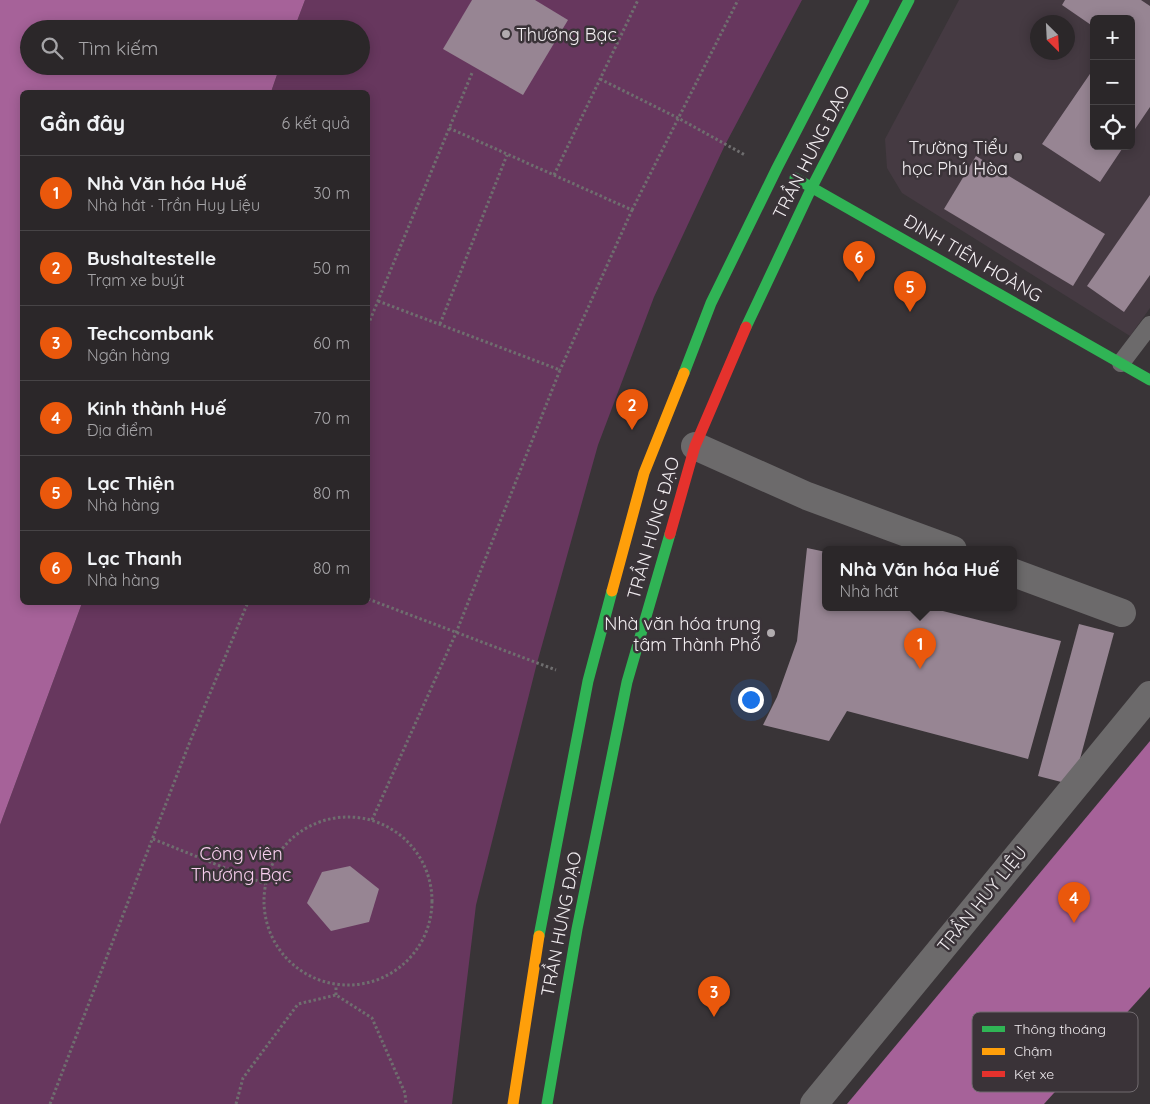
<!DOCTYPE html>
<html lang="vi">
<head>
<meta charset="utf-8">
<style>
  :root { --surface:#2b2729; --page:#332f31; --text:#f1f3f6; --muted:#a6a5a8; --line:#474446; --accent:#ea580c }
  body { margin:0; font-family:Quicksand,sans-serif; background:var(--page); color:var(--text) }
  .controls { position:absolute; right:15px; top:15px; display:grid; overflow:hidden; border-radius:8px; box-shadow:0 2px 12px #0003 }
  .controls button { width:45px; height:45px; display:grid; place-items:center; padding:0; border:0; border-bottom:1px solid var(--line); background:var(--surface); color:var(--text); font:25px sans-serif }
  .compass { position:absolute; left:1030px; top:15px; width:45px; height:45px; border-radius:50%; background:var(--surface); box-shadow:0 2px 12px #0003; rotate:156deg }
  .you { position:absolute; left:750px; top:699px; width:18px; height:18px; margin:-12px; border:4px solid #fff; border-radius:50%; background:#1a73e8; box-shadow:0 0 0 8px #1a73e833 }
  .badge { display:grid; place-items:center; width:32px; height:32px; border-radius:50%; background:var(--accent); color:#fff; font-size:16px; font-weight:700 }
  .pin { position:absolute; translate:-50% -41px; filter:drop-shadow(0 1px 2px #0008) }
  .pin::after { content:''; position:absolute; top:26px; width:18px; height:15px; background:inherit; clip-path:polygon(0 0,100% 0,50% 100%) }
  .popup { position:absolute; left:822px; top:546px; width:195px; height:65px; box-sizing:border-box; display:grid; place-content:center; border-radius:8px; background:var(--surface); filter:drop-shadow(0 1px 4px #0005); font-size:16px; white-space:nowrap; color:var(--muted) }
  .popup b { font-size:19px; color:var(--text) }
  .popup::after { content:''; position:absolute; left:50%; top:100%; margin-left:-10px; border:10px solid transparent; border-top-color:var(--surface) }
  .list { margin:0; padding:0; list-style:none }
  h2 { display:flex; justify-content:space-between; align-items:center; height:65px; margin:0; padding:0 20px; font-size:21px }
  h2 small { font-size:16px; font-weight:400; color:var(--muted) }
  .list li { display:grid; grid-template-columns:32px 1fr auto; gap:15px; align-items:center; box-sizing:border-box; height:75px; padding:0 20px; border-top:1px solid var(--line) }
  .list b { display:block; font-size:19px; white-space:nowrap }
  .list p { margin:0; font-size:16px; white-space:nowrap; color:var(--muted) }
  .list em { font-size:16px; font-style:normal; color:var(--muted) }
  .icon { flex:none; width:28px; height:28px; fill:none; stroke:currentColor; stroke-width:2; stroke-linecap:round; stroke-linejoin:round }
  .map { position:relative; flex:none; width:1150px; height:1104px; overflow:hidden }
  .search { position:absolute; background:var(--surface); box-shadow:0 2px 12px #0003; left:20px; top:20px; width:350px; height:55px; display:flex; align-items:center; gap:12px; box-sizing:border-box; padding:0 18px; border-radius:28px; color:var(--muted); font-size:19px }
  .panel { position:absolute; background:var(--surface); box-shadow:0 2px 12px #0003; left:20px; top:90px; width:350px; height:515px; border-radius:8px }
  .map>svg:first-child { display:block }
</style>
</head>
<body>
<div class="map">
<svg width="1150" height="1104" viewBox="0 0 1150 1104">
  <rect width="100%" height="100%" fill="#393437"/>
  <path fill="#453a42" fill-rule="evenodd" d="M959 0H1150V308L1130 336 902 193 887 168 885 139ZM1094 19H1131V146H1094ZM1038 22H1068V52H1038Z"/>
  <path fill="#67375e" d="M305 0H802L725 145 654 297 598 445 537 663 476 905 452 1104H0V825L82 603 368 602V92H271L280 66H361V29H294Z"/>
  <g fill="#a66299">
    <path d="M0 0H305L294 29H29V66H280L271 92H22V602L82 603 0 825Z"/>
    <path d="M1150 741V987L1044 1104H847Z"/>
  </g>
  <g fill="#978593">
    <path d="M472 0H535L568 20 523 95 443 49Z"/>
    <path d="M1065 0H1141L1150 6V107L1131 135V19H1094V27L1062 5Z"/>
    <path d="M1094 68V146H1124L1100 182 1042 144Z"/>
    <path d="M976 156 1105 234 1073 286 944 209Z"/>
    <path d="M1150 195V275L1124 312 1087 286Z"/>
    <path d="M807 548 826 552V608H931L1061 641 1028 759 847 711 829 741 763 725 777 697 797 641Z"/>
    <path d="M1079 624 1114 633 1073 785 1038 776Z"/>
    <path d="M350 866 379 889 369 922 331 931 307 903 322 872Z"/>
  </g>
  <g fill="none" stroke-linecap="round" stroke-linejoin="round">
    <g stroke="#6f6e6f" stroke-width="3" stroke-dasharray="2.5 2.5" stroke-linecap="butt">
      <path d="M600 79 678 118 745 155"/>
      <path d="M449 128 632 210 560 370"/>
      <path d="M554 175 638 0"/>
      <path d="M632 210 738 0"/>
      <path d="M440 324 507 155"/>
      <path d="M368 325 472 73"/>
      <path d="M368 599 556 670"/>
      <circle cx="348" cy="901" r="84"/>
      <path d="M372 820 456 633 560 370 378 301"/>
      <path d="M153 839 265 884"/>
      <path d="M336 995V985"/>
      <path d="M50 1104 189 744 248 602"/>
      <path d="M236 1104 243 1078 298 1004 336 995 372 1018 405 1093 406 1104"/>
    </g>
    <path stroke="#6c6a6b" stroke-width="18" d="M1121 363 1150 325"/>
    <g stroke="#6c6a6b" stroke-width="28">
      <path d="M695 446 807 496 953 550"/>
      <path d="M1014 573 1122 613"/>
      <path d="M814 1104 1150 695"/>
    </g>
    <g stroke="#30b455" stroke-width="11">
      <path d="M795 178 1150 380"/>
      <path d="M746 327 812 187 909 0"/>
      <path d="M684 373 711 303 777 168 864 0"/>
      <path d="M539 936 588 681 612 591"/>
      <path d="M547 1104 577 929 627 682 670 534"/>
    </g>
    <g stroke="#ff9f0a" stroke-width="11">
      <path d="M612 591 644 473 684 373"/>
      <path d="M513 1104 539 936"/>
    </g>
    <path stroke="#e5322d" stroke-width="11" d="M670 534 695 446 746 327"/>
  </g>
  <g fill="#b1acaf" stroke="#3a3338" stroke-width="2">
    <circle cx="506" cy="34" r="5"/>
    <circle cx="1018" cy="157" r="5"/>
    <circle cx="771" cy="633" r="5"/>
  </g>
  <g text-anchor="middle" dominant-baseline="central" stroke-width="5" stroke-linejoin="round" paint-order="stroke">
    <g font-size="18" fill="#f1edf0" stroke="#3a3338" text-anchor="end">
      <text x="516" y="34" text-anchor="start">Thương Bạc</text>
      <text x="1008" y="147">Trường Tiểu<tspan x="1008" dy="21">học Phú Hòa</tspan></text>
      <text x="761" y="623">Nhà văn hóa trung<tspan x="761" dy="21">tâm Thành Phố</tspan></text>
    </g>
    <g font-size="18" fill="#f1edf0" stroke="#3a3338">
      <text transform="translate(811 152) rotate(-63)">TRẦN HƯNG ĐẠO</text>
      <text transform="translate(973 258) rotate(30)">ĐINH TIÊN HOÀNG</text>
      <text transform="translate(653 528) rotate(-74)">TRẦN HƯNG ĐẠO</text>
      <text transform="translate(982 899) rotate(-51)">TRẦN HUY LIỆU</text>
      <text transform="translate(561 924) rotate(-79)">TRẦN HƯNG ĐẠO</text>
    </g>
    <g font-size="18" fill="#f8ceee" stroke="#3a3338">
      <text x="241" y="853">Công viên<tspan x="241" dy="21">Thương Bạc</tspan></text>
    </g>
  </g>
  <rect x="972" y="1012" width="166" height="80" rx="8" fill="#3a3338" stroke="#716b6f" stroke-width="1"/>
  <rect x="982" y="1026" width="23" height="6" fill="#30b455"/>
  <rect x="982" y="1048" width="23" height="7" fill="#ff9f0a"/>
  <rect x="982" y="1071" width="23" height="6" fill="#e5322d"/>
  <g font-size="14" fill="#f1edf0">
    <text x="1014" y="1034">Thông thoáng</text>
    <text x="1014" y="1056">Chậm</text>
    <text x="1014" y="1079">Kẹt xe</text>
  </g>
</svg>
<div class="controls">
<button>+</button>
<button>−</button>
<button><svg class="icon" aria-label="locate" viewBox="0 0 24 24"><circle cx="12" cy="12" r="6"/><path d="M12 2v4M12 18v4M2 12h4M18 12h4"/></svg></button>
</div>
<svg class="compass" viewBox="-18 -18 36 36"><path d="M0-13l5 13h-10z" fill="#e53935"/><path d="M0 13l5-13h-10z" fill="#a6a5a8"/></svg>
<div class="you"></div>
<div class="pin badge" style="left:920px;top:669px">1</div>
<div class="popup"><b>Nhà Văn hóa Huế</b>Nhà hát</div>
<div class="pin badge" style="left:632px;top:430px">2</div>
<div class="pin badge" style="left:714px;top:1017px">3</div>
<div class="pin badge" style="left:1074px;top:923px">4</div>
<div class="pin badge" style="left:910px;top:312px">5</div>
<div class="pin badge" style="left:859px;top:282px">6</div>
<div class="search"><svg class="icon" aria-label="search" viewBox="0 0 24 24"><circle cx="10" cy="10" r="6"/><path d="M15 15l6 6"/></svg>Tìm kiếm</div>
<section class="panel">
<h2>Gần đây<small>6 kết quả</small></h2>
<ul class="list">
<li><span class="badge">1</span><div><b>Nhà Văn hóa Huế</b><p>Nhà hát · Trần Huy Liệu</p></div><em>30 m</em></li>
<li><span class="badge">2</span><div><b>Bushaltestelle</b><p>Trạm xe buýt</p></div><em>50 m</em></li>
<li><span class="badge">3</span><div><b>Techcombank</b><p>Ngân hàng</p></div><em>60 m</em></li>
<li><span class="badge">4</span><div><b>Kinh thành Huế</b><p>Địa điểm</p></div><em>70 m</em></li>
<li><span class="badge">5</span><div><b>Lạc Thiện</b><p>Nhà hàng</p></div><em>80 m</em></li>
<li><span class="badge">6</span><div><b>Lạc Thanh</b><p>Nhà hàng</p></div><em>80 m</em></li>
</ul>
</section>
</div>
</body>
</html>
